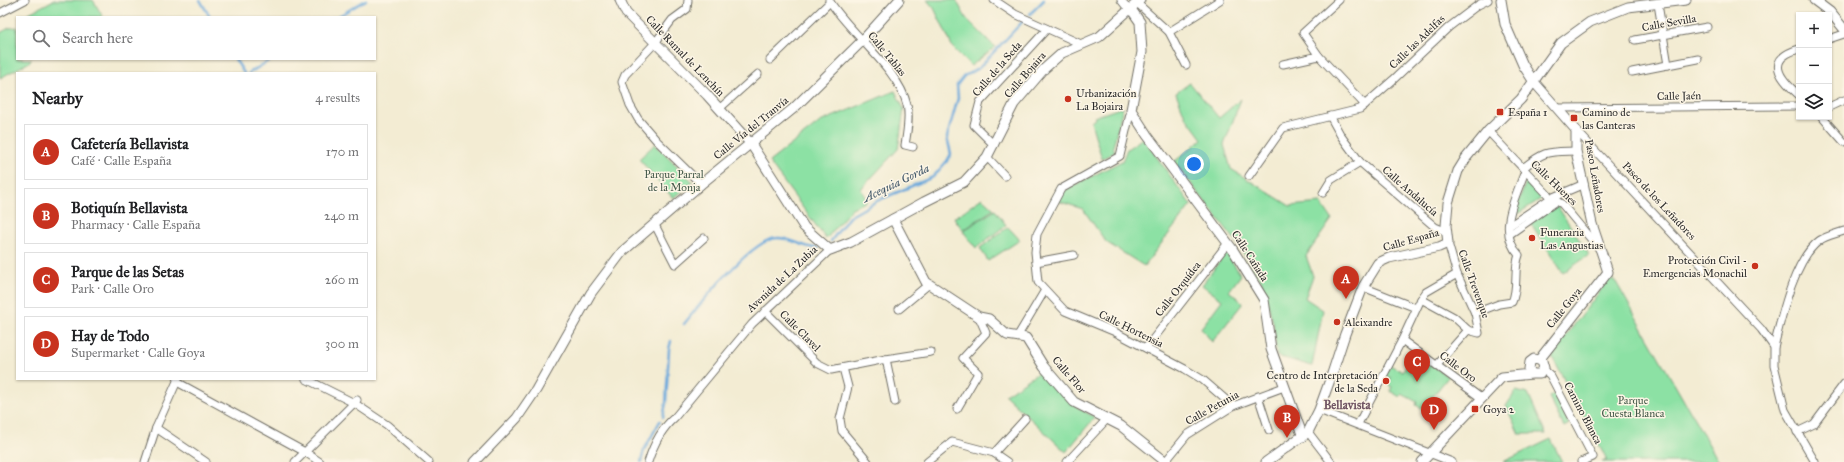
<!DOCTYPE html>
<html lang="en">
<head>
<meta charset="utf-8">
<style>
  :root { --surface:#fff; --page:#f2f2f2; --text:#202124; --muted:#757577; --line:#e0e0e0; --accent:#c8321e }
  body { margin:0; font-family:"IM FELL Great Primer",serif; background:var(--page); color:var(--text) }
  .controls { position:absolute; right:12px; top:12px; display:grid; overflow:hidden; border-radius:0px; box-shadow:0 1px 3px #0004 }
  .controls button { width:36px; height:36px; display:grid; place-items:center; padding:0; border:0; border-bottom:1px solid var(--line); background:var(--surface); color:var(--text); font:20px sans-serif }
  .you { position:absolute; left:1194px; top:164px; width:14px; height:14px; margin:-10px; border:3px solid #fff; border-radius:50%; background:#1a73e8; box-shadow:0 0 0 6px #1a73e833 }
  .badge { display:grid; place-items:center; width:26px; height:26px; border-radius:50%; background:var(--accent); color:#fff; font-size:13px; font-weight:700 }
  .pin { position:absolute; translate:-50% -33px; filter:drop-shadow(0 1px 2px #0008) }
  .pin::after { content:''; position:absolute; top:21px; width:14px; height:12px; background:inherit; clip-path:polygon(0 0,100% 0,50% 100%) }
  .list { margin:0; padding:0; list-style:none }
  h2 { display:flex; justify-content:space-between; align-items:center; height:52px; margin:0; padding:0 16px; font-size:17px }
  h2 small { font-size:13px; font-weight:400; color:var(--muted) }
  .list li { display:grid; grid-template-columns:26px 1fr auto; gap:12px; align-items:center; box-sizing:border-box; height:56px; margin:0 8px 8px; padding:0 8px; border:1px solid var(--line); border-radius:0px }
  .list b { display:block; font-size:15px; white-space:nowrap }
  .list p { margin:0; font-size:13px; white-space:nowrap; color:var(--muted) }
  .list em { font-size:13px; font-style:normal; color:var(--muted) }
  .icon { flex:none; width:22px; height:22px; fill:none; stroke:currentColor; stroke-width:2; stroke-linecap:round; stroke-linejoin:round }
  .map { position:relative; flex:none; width:1844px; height:462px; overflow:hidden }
  .search { position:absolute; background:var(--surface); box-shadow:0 1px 3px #0004; left:16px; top:16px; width:360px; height:44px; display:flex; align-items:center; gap:10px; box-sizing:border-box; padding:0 14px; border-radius:0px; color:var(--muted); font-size:15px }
  .panel { position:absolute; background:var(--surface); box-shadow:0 1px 3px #0004; left:16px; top:72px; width:360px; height:308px; border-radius:0px }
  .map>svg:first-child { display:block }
</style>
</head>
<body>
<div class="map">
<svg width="1844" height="462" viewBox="0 0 1844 462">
  <rect width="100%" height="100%" fill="#fcf5e5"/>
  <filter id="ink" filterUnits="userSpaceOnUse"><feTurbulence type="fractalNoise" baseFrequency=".025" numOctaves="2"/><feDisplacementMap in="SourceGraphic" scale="8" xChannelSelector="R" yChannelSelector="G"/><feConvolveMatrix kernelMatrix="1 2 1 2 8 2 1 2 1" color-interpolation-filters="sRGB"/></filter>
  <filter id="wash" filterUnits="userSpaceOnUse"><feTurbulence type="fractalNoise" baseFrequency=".012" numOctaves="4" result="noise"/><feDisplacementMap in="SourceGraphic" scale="16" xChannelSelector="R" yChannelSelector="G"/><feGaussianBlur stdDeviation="0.9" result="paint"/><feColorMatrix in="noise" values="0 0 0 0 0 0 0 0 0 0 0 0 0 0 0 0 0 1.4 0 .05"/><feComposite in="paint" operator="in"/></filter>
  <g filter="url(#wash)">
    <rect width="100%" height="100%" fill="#f3ecd3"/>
    <g fill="#8ce1a4" stroke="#5c8668">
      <path d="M54 0H93L103 17H29L27 14Z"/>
      <path d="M927 0H956L966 18 995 47 971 66 953 48 934 8Z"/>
      <path d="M17 27V59H32L28 63 0 78V33L9 28Z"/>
      <path d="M1190 83 1219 118 1241 99 1224 145 1231 169 1290 206 1321 203 1332 219 1306 256 1313 276 1305 298 1323 310 1312 366 1277 356 1273 322 1261 280 1235 240 1174 162 1202 139 1185 116 1176 93Z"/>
      <path d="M895 91 904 109 898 149 861 189 867 201 852 208 826 239 769 162 820 122Z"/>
      <path d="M1123 107 1113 147 1115 151 1102 159 1091 122 1095 119 1094 117Z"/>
      <path d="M1143 138 1191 205 1144 266 1106 242 1083 209 1058 201 1065 190 1122 161 1127 149Z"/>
      <path d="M655 144 693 182 673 198 639 159Z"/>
      <path d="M1526 182 1542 198 1513 217Z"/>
      <path d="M982 198 994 209 963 230 954 218Z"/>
      <path d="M1556 204 1589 255 1563 273 1530 222Z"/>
      <path d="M995 210 1006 225 976 248 963 231Z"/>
      <path d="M1008 227 1020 240 988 261 980 248Z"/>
      <path d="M1226 253 1241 275 1229 291 1243 303 1212 342 1201 328 1222 300 1202 285Z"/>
      <path d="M1610 278 1616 282 1719 462H1602L1607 460 1602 450 1551 355Z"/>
      <path d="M1414 352 1448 377 1423 409 1416 405 1417 402 1402 394 1400 397 1390 391 1392 387 1388 385 1391 378 1385 375 1390 365 1403 372Z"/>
      <path d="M1041 371C1046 374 1048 380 1052 385 1062 396 1081 411 1095 417L1066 452 1005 395Z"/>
      <path d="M1516 391 1528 394 1546 434H1519L1506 406Z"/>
      <path d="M1554 394 1569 424 1564 427 1549 397Z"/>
      <path d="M1551 439 1562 462H1503Z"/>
    </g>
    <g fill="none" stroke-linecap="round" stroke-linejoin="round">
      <g stroke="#69a8dc" stroke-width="2.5">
        <path d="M200 0 210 17"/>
        <path d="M1030 14 1044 0"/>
        <path d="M337 17 366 0"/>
        <path d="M235 59 244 73"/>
        <path d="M249 73 272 59"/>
        <path d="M831 241 849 217 879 200 933 177 947 161 951 154 947 137 958 98 957 85 964 76 979 68 1023 21"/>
        <path d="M684 324C700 304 753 238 777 238 791 237 807 250 818 248"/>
        <path d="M663 417 666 403 669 349 671 341"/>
        <path d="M641 462 644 450 660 421"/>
      </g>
    </g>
  </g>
  <g filter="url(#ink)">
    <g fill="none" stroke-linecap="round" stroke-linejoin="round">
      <g stroke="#716f66" stroke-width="9">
        <g id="minor">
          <path d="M688 0 687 9 672 20 655 43 625 75 622 82 630 105 638 119 657 141 701 184"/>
          <path d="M829 0C849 33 899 69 907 105 910 117 907 133 905 145L913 147"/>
          <path d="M994 0 1015 14 1081 44"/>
          <path d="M1121 0 1125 5 1131 9"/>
          <path d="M1339 0 1303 33 1319 56 1365 105"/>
          <path d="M1137 3 1169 32 1186 65"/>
          <path d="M1658 4 1668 65"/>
          <path d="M0 13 25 0"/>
          <path d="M1169 32 1220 0"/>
          <path d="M1829 39 1844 34"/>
          <path d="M1635 40 1707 27"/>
          <path d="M1799 49C1765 59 1779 78 1799 95"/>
          <path d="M770 60 830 2"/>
          <path d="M1283 64 1319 56"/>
          <path d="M1632 72 1698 59"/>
          <path d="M1829 107 1844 100"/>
          <path d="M1558 108 1799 106"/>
          <path d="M719 109 758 74"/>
          <path d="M1131 110 1120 156 1061 189 1037 234 1035 252 1038 282 1065 311 1113 331 1185 369 1203 380 1233 406"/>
          <path d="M1330 116 1341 136 1360 162 1435 227 1447 232"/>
          <path d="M1822 117 1844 142"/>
          <path d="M1576 130 1761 329 1774 347V365L1785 410 1815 462"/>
          <path d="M1488 131 1551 198 1562 204 1600 250"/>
          <path d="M994 145 974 125 980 102 1047 29"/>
          <path d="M987 157 1005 176"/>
          <path d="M1523 168C1546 150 1547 152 1576 151"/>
          <path d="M1249 176 1283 128 1360 109 1393 80 1449 27 1478 5 1488 0"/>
          <path d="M1323 193 1331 180 1360 162"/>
          <path d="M654 223 675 264 704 238"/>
          <path d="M1509 226 1551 198 1584 184"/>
          <path d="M1510 234 1557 201"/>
          <path d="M1036 262 1074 255"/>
          <path d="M1363 287 1416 308"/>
          <path d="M1421 299 1454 317 1468 330 1479 333 1475 313 1457 274 1448 243"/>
          <path d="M899 309 929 284"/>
          <path d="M765 311 817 363 831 370 886 359 895 402"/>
          <path d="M1475 313 1499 304 1512 302C1519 287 1513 270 1519 255 1496 231 1516 197 1525 171"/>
          <path d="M1017 337 1045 290"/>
          <path d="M1402 340 1481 398"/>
          <path d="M1774 347C1781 319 1794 259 1819 241 1825 236 1836 234 1844 231"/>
          <path d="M1146 348 1228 243"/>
          <path d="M886 359 931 352"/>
          <path d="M1437 365 1468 330"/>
          <path d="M843 368 848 387 840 419 842 431 868 462"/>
          <path d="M1544 370 1550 375 1593 457 1581 462"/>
          <path d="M306 379 354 403 387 425 429 462"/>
          <path d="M177 382 305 452 320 462"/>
          <path d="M1258 396 1269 430"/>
          <path d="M957 409 978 373 963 358 986 333 979 317"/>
          <path d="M1319 410 1452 462"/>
          <path d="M1358 424 1402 340 1421 299 1426 292 1457 274"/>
          <path d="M156 428 206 462"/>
          <path d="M1308 432 1331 462"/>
          <path d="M1797 432 1814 424 1844 384"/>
          <path d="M994 453 1025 419"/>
          <path d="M145 462 156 428 178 379"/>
          <path d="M295 462 357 400"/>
          <path d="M648 462C653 446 662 428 675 417L752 324 830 250"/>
          <path d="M927 462 952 442 994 453 1007 462"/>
          <path d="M1067 462 1107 419"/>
          <path d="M1165 462 1187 435 1233 406 1284 387"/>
        </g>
      </g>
      <g stroke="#716f66" stroke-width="11">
        <g id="tertiary">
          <path d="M620 0 626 13 707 95 751 144 804 227 830 250 851 242 924 202 964 182 987 157 1014 104 1044 69 1062 53 1099 37 1140 0"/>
          <path d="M1501 0 1505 24 1523 65 1534 82 1576 130V151L1592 224 1608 272 1539 360"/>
          <path d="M1814 0 1830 12 1844 29"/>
          <path d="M1131 9 1140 22 1142 52 1131 110 1147 135 1233 250 1264 300 1271 349 1303 437"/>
          <path d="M893 219 926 282 979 317 989 319 1007 335 1026 338 1044 367 1074 402 1121 426 1166 462"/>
          <path d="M475 462 517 418 536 390 591 293 622 252 701 184 794 108 862 41 899 0"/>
          <path d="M1266 462 1308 432 1319 410 1331 377 1345 334 1363 287 1378 263 1389 258 1439 247 1448 243 1446 226 1448 203 1458 171 1466 158 1488 131 1521 99 1561 43 1590 22 1628 7 1686 0"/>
          <path d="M1422 462 1502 377 1532 374H1540L1544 368 1542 361 1534 359 1530 362 1529 369 1532 374"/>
        </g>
      </g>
      <use href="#minor" stroke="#fff" stroke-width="7"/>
      <use href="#tertiary" stroke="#fff" stroke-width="9"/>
    </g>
  </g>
  <g fill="#c8321e" stroke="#fcf5e5" stroke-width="1.5">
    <circle cx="1068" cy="99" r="4"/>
    <rect x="1496" y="108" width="8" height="8" rx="2"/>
    <rect x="1570" y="114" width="8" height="8" rx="2"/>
    <circle cx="1532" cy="238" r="4"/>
    <circle cx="1755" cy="266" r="4"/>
    <circle cx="1337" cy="322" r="4"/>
    <circle cx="1386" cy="381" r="4"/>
    <rect x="1471" y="405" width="8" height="8" rx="2"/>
  </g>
  <g text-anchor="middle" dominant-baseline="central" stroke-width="3" stroke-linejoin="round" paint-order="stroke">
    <g font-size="11" fill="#2b2b2b" stroke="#fcf5e5">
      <text transform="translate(1669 23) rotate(-10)">Calle Sevilla</text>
      <text transform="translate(1417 42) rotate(-44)">Calle las Adelfas</text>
      <text transform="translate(887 54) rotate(51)">Calle Tablas</text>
      <text transform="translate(685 56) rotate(46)">Calle Ramal de Lenchín</text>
      <text transform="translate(997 69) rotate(-49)">Calle de la Seda</text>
      <text transform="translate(1025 75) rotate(-49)">Calle Bojaira</text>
      <text transform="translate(1679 96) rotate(-1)">Calle Jaén</text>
      <text transform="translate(751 128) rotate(-39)">Calle Vía del Tranvía</text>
      <text transform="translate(1595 176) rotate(80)">Paseo Leñadores</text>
      <text transform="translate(1554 183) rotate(44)">Calle Huenes</text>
      <text transform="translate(1410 191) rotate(41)">Calle Andalucía</text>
      <text transform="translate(1659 201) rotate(47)">Paseo de los Leñadores</text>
      <text transform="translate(1411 240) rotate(-16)">Calle España</text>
      <text transform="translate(1250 256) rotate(57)">Calle Cañada</text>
      <text transform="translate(782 279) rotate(-43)">Avenida de La Zubia</text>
      <text transform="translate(1474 284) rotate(70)">Calle Trevenque</text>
      <text transform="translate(1178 289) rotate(-52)">Calle Orquídea</text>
      <text transform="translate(1564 308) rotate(-51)">Calle Goya</text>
      <text transform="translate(1131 329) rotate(26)">Calle Hortensia</text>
      <text transform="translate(800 331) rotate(45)">Calle Clavel</text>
      <text transform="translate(1458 367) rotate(37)">Calle Oro</text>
      <text transform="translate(1069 375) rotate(49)">Calle Flor</text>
      <text transform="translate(1212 408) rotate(-29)">Calle Petunia</text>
      <text transform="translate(1583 413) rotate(62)">Camino Blanca</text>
    </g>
    <g font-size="11" fill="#2b2b2b" stroke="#fcf5e5" text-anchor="start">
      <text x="1076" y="93">Urbanización<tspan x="1076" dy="13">La Bojaira</tspan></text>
      <text x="1508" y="112">España 1</text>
      <text x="1582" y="112">Camino de<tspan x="1582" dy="13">las Canteras</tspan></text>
      <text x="1540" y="232">Funeraria<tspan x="1540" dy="13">Las Angustias</tspan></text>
      <text x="1747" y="260" text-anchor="end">Protección Civil -<tspan x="1747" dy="13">Emergencias Monachil</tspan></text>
      <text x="1345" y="322">Aleixandre</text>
      <text x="1378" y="375" text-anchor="end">Centro de Interpretación<tspan x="1378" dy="13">de la Seda</tspan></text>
      <text x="1483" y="409">Goya 2</text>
    </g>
    <g font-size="11" fill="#435849" stroke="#fcf5e5">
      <text x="674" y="174">Parque Parral<tspan x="674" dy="13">de la Monja</tspan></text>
      <text x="1633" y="400">Parque<tspan x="1633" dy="13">Cuesta Blanca</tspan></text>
    </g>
    <g font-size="12" font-style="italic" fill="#415769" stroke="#fcf5e5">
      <text transform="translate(896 183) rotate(-26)">Acequia Gorda</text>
    </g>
    <g font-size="12" font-weight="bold" fill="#705463" stroke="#fcf5e5">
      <text x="1347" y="405">Bellavista</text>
    </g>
  </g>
</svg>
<div class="controls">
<button>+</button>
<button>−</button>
<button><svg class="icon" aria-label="layers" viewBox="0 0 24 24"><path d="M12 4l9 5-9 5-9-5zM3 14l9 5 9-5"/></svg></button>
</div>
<div class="you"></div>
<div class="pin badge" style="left:1346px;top:299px">A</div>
<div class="pin badge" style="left:1287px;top:438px">B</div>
<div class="pin badge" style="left:1417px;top:382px">C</div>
<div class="pin badge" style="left:1434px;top:430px">D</div>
<div class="search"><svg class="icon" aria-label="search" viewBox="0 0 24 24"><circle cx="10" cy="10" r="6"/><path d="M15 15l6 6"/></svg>Search here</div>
<section class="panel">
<h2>Nearby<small>4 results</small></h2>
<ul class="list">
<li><span class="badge">A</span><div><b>Cafetería Bellavista</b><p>Café · Calle España</p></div><em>170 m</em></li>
<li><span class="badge">B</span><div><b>Botiquín Bellavista</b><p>Pharmacy · Calle España</p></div><em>240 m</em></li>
<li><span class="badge">C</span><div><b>Parque de las Setas</b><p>Park · Calle Oro</p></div><em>260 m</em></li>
<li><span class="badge">D</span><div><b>Hay de Todo</b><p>Supermarket · Calle Goya</p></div><em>300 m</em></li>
</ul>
</section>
</div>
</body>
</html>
